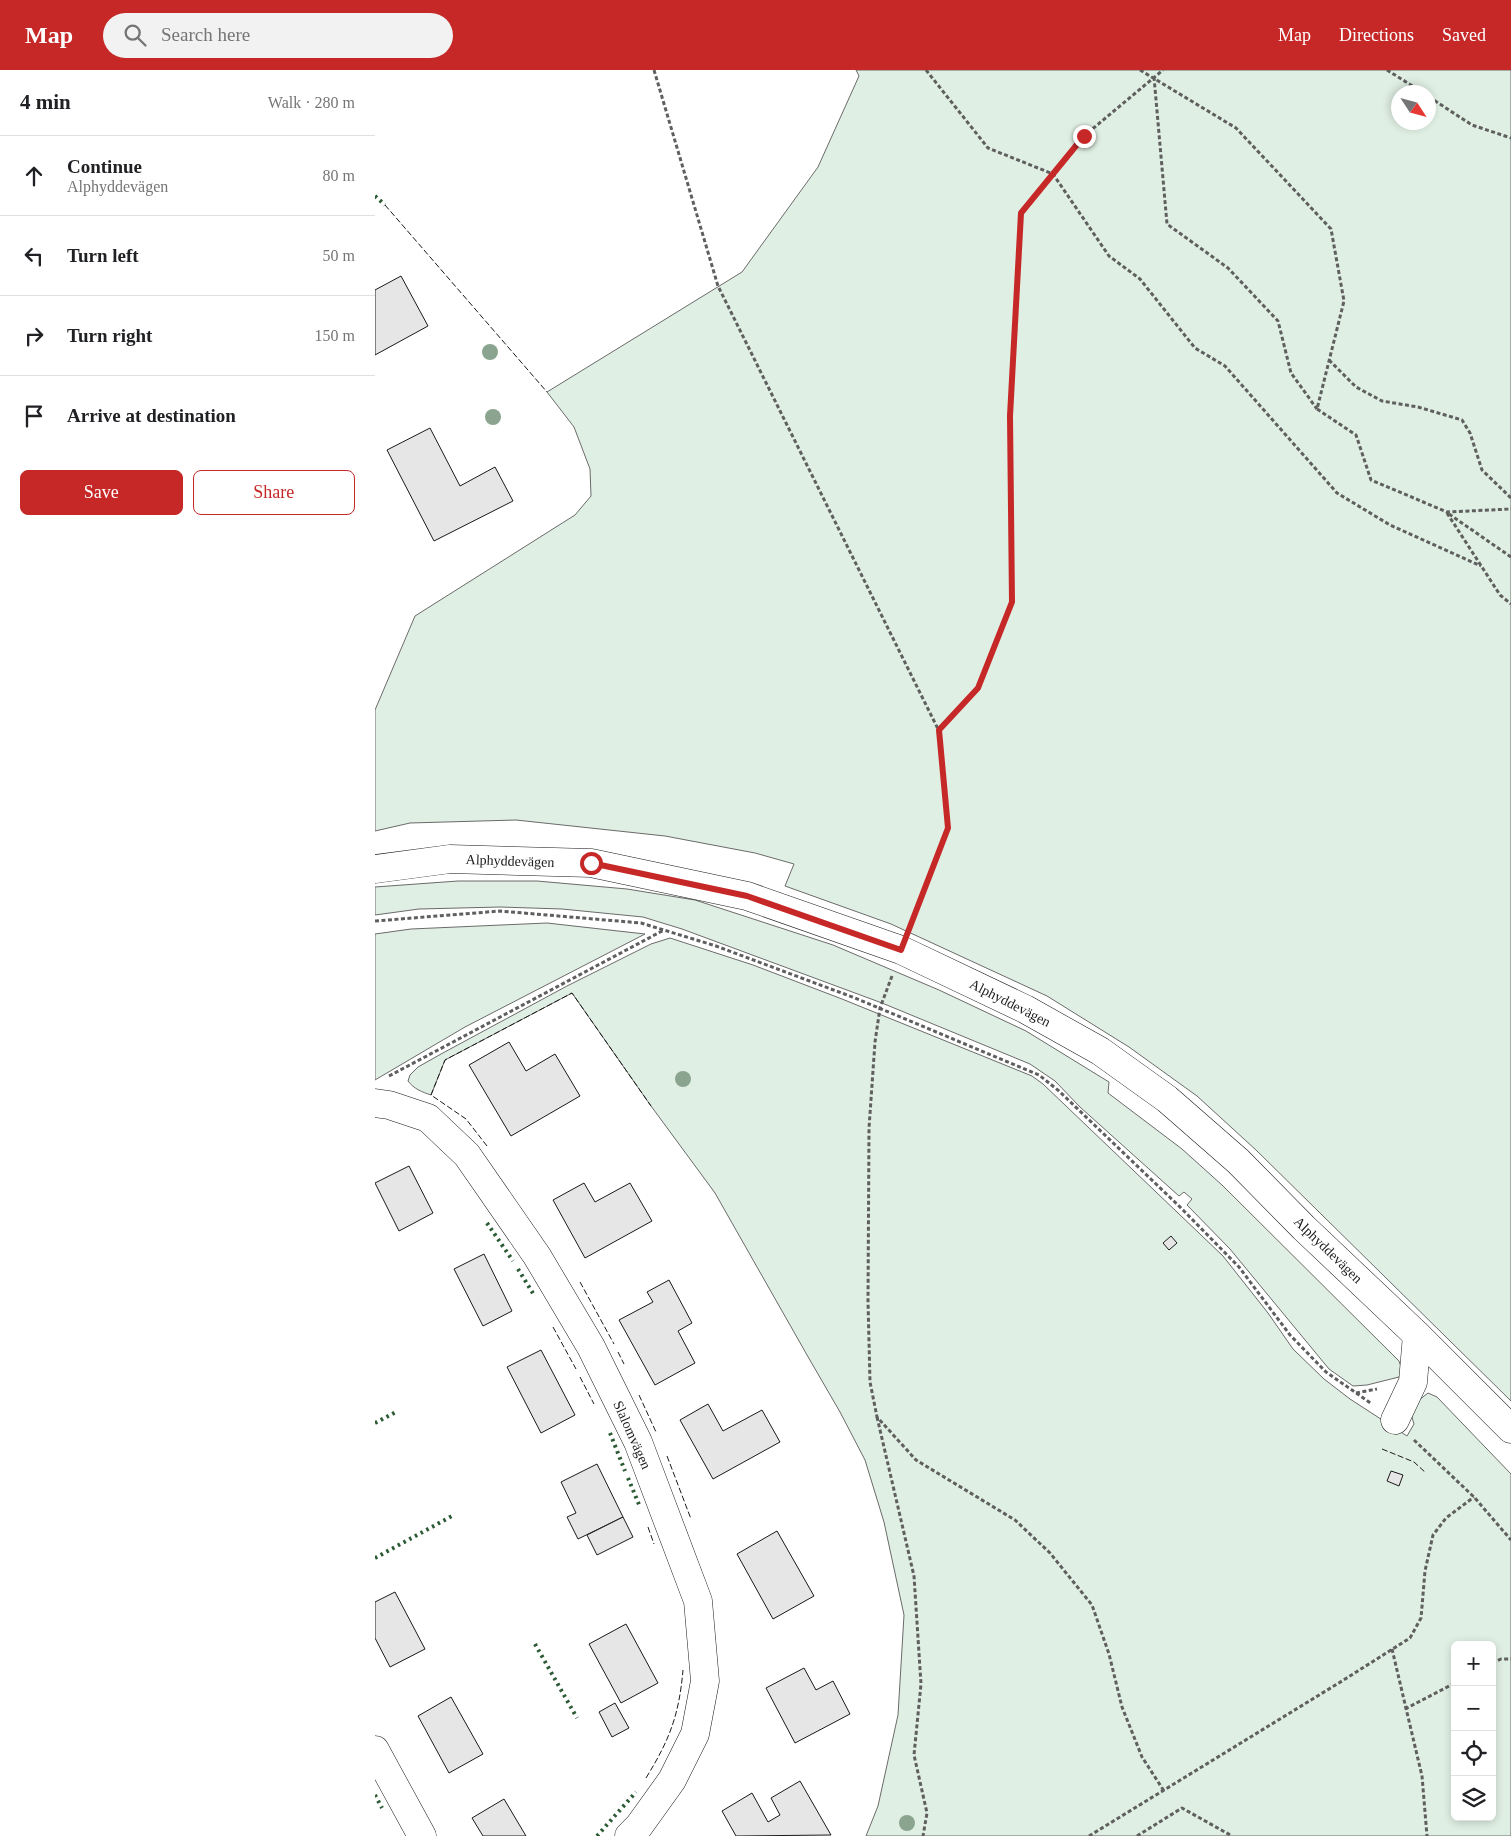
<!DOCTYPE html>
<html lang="en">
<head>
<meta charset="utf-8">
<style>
  :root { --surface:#fff; --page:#f2f2f2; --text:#202124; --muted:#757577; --line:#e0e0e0; --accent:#c62828 }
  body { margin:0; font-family:"Times New Roman",serif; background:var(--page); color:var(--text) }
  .controls { position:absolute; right:15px; bottom:15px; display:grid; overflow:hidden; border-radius:8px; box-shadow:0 2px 8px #0003 }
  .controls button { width:45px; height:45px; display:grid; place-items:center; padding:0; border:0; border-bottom:1px solid var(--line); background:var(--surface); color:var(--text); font:25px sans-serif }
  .compass { position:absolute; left:1016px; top:15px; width:45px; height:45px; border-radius:50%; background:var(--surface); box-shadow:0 2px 8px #0003; rotate:126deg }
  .stop { position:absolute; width:15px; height:15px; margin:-11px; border:4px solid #c62828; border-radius:50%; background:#fff }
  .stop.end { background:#c62828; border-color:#fff; box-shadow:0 1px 5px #0008 }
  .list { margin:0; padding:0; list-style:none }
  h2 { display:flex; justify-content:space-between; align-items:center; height:65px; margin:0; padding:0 20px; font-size:21px }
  h2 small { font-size:16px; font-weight:400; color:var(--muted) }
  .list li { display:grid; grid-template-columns:32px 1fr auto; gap:15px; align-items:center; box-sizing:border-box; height:80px; padding:0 20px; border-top:1px solid var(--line) }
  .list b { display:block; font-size:19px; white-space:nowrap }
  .list p { margin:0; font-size:16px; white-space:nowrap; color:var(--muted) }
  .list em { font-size:16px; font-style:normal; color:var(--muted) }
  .actions { display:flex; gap:10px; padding:15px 20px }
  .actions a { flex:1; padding:11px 0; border:1px solid var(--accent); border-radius:8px; text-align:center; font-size:18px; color:var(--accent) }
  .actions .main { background:var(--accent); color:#fff }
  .icon { flex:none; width:28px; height:28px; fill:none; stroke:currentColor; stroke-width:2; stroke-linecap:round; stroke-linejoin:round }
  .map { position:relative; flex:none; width:1136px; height:1766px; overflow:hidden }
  header { display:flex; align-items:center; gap:30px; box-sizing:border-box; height:70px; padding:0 25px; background:var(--accent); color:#fff }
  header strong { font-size:24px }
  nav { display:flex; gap:28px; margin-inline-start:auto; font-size:18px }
  .search { width:350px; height:45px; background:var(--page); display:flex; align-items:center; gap:12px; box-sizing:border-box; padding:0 18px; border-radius:28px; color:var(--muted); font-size:19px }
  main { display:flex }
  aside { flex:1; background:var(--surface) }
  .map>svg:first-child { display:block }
</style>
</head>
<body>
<header>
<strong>Map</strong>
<div class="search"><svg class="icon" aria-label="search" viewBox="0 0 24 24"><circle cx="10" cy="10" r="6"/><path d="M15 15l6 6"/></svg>Search here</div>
<nav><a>Map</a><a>Directions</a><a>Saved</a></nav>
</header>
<main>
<aside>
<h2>4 min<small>Walk · 280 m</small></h2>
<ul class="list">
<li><svg class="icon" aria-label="ahead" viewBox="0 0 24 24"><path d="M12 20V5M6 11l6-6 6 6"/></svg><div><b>Continue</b><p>Alphyddevägen</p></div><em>80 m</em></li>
<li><svg class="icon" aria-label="left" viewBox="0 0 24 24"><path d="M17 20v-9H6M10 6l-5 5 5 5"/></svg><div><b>Turn left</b></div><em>50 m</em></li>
<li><svg class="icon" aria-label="right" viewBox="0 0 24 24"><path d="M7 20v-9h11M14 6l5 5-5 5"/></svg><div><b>Turn right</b></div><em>150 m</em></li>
<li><svg class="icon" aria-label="arrive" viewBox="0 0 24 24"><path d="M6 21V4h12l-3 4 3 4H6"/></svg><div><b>Arrive at destination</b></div></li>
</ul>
<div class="actions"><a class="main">Save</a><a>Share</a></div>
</aside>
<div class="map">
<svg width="1136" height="1766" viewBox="0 0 1136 1766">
  <rect width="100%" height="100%" fill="#fff"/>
  <g fill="#e0efe3" stroke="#6a6a6a" fill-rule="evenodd">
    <path d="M481 0H1136V1331L881 1080 822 1026 754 977 672 926 516 854 410 816 419 794 380 783 290 766 141 750 35 753 0 761V640L40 546 200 445 216 426 215 399 199 357 172 322 367 202 443 97 484 6ZM1024 22H1054V52H1024Z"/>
    <path d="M83 811H162L252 819 320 830 458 875 564 920 651 961 734 1012 733 1023 807 1079 847 1115 1024 1291 1027 1300 1024 1307 992 1315 978 1316 954 1299 855 1179 812 1135 817 1129 809 1122 804 1126 705 1037 680 1011 655 994 507 933 307 859 268 847 187 839 125 837 44 839 0 845V817Z"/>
    <path d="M172 853 270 864 90 957 0 1010V864L36 859Z"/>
    <path d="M295 868 378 895 467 929 657 1006 668 1014 848 1186 893 1243 918 1279 949 1309 975 1329 1032 1366 1039 1354 1036 1344 1044 1330 1053 1323 1062 1327 1136 1404V1766H491L503 1736 523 1645 529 1545 509 1452 490 1390 465 1342 432 1285 340 1123 276 1036 197 923 70 990 56 1025C47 1022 39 1019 33 1011L35 1005 43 997 66 984 192 916 276 874ZM1080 1575H1117V1747H1080Z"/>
  </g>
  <g fill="#e6e6e6" stroke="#1a1a1a">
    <path d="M26 206 53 256 0 285V220Z"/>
    <path d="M55 358 85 416 120 397 138 431 59 471 12 380Z"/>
    <path d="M134 972 151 1001 180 984 205 1026 136 1066 94 995Z"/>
    <path d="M34 1096 58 1143 24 1161 0 1113Z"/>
    <path d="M209 1113 220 1132 255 1113 277 1151 210 1188 178 1130Z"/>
    <path d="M796 1166 802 1173 794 1180 788 1173Z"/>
    <path d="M109 1184 137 1241 108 1256 79 1199Z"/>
    <path d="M294 1210 317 1253 303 1261 320 1293 280 1315 244 1250 278 1232 272 1222Z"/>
    <path d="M166 1280 200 1345 166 1363 132 1297Z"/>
    <path d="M333 1334 348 1361 387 1340 405 1372 338 1409 305 1350Z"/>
    <path d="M222 1394 248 1447 203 1469 192 1447 201 1443 186 1412Z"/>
    <path d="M1016 1401 1028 1405 1024 1416 1012 1411Z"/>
    <path d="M248 1447 258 1467 222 1485 212 1465Z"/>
    <path d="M402 1461 439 1526 398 1549 362 1484Z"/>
    <path d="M20 1522 50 1579 15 1597 0 1568V1532Z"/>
    <path d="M251 1554 283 1613 246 1633 214 1574Z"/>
    <path d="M429 1598 441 1620 458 1611 475 1644 420 1673 391 1618Z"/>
    <path d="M76 1627 108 1684 74 1703 43 1646Z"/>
    <path d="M240 1633 254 1658 237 1667 224 1642Z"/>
    <path d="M425 1711 456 1765 361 1766 347 1741 377 1723 393 1752 405 1745 396 1728Z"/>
    <path d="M129 1729 151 1766H108L97 1748Z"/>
  </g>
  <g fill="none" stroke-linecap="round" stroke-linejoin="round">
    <g stroke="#1a1a1a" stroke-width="29">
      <g id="minor">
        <path d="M0 799 75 789 216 793 372 826 526 880 650 939 725 981 792 1029 863 1091 929 1158 1042 1265 1136 1359"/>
        <path d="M0 1033 14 1035 53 1048 92 1085 162 1186 216 1277 263 1372 323 1531 330 1611 320 1664 297 1710 264 1756 254 1766"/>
        <path d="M1020 1350 1038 1312 1042 1265"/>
        <path d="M0 1680 47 1766"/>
      </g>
    </g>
    <g stroke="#5f5f5f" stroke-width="3" stroke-dasharray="4 2.5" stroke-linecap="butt">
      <path d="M279 0 343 216 563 659 573 758 536 855"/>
      <path d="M551 0 613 78 678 104 734 186 765 209 820 278 850 296 962 423 1015 455 1106 496"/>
      <path d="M765 0 861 58 956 159 969 231 942 339 981 365 996 410 1072 442 1136 439"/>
      <path d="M1012 0 1047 22"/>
      <path d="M779 7 792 154 853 198 903 251 916 303 942 339"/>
      <path d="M1054 27 1097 55 1136 68"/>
      <path d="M954 290 981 317 1007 331 1043 337 1087 350 1095 363 1107 400 1136 428"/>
      <path d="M1072 443 1125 525 1136 534"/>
      <path d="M1074 444 1136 487"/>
      <path d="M563 659 603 618 637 532 635 347 646 143 709 66 788 0"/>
      <path d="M0 851 125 841 266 853 341 876 480 928 664 1005 684 1021 804 1136 864 1197 915 1265 951 1302 997 1334"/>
      <path d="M517 906 505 938 500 972 494 1058 493 1231 495 1312 502 1347 541 1390 640 1450 675 1483 717 1535 734 1584 747 1637 767 1687 789 1721"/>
      <path d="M14 1006 289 860"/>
      <path d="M981 1323 1002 1319"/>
      <path d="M502 1347 539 1506 546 1614 539 1685 552 1743 548 1766"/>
      <path d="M1039 1370 1099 1427 1136 1470"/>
      <path d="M1017 1579 1047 1706 1052 1766"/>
      <path d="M1117 1593 1126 1589H1136"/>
      <path d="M1030 1639 1080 1613"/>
      <path d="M714 1766 967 1611 1035 1568 1046 1548 1050 1501 1058 1465 1071 1448 1099 1427"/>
      <path d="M762 1766 807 1738 857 1766"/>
    </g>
    <use href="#minor" stroke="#fff" stroke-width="28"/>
    <g stroke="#2b5a34" stroke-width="4" stroke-dasharray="2.5 4" stroke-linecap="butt">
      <path d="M0 126 10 135"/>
      <path d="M112 1153 138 1191"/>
      <path d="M143 1199 159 1225"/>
      <path d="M0 1353 21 1342"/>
      <path d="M235 1363 250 1401"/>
      <path d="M253 1408 265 1437"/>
      <path d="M0 1488 77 1446"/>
      <path d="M160 1574 202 1648"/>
      <path d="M0 1725 7 1738"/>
      <path d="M222 1766 261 1722"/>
    </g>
    <g stroke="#1a1a1a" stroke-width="1" stroke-dasharray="6 2.5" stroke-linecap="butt">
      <path d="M10 135 172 322"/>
      <path d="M112 1076 91 1049 56 1025 70 990 197 923 276 1036"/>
      <path d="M205 1212 239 1274"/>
      <path d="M178 1257 201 1299"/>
      <path d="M243 1282 249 1294"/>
      <path d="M205 1307 219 1334"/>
      <path d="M264 1325 281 1362"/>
      <path d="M1007 1379 1039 1392 1051 1403"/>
      <path d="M292 1386 316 1449"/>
      <path d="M273 1457 279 1474"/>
      <path d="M271 1708C295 1669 304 1645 308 1600"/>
    </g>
  </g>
  <g fill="#8aa48f">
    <circle cx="115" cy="282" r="8"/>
    <circle cx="118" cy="347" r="8"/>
    <circle cx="308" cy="1009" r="8"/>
    <circle cx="532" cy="1753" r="8"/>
  </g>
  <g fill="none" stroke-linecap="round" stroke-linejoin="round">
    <path stroke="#c62828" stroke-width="6" d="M216 793 372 826 526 880 573 758 564 660 603 618 637 532 635 346 646 143 709 66"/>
  </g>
  <g text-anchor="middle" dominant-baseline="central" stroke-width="4" stroke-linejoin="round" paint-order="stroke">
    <g font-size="14" fill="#1a1a1a" stroke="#fff">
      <text transform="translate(135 791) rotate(2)">Alphyddevägen</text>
      <text transform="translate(635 933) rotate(27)">Alphyddevägen</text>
      <text transform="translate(953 1180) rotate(44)">Alphyddevägen</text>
      <text transform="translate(257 1365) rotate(66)">Slalomvägen</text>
    </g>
  </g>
</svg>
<div class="controls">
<button>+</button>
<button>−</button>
<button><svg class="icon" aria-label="locate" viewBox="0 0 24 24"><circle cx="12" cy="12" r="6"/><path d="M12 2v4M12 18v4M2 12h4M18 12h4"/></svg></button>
<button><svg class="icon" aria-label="layers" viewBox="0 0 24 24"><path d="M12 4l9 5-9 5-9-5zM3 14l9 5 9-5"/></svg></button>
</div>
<svg class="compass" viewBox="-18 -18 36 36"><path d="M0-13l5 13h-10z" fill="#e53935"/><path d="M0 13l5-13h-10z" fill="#757577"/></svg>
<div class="stop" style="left:216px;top:793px"></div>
<div class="stop end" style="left:709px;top:66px"></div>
</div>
</main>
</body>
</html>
